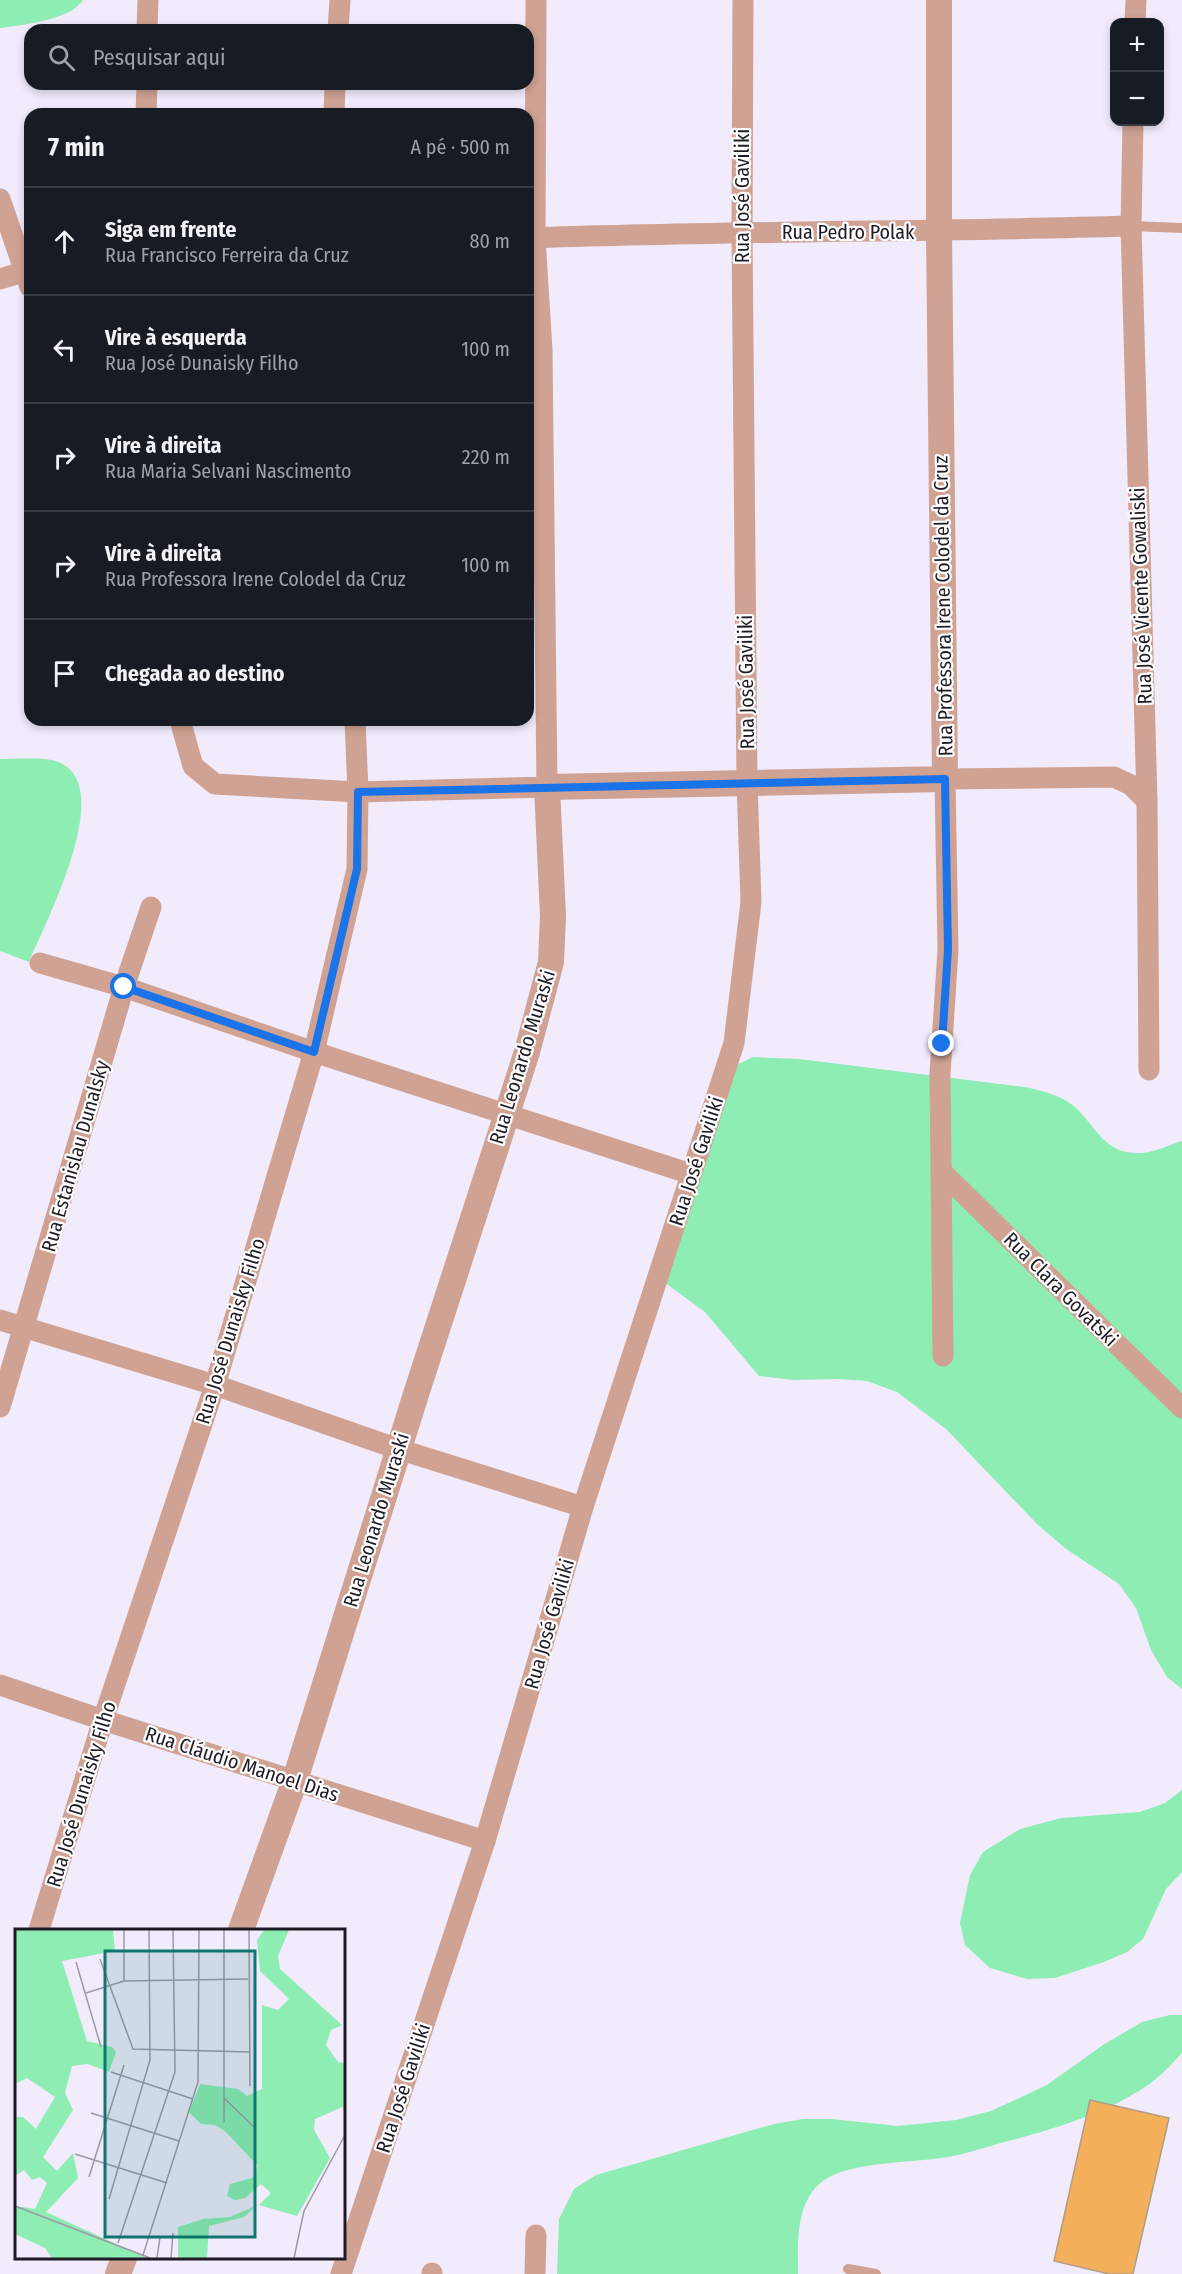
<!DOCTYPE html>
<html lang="pt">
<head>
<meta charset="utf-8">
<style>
  :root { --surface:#171b24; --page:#242831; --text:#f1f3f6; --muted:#9ea1a6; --line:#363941 }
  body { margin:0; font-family:"Fira Sans Condensed",sans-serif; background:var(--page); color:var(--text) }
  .controls { position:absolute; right:18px; top:18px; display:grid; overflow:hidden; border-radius:12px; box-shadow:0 3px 9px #0003 }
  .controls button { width:54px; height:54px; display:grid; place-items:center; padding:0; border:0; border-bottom:2px solid var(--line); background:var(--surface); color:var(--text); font:30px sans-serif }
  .stop { position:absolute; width:18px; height:18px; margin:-14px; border:4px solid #1a73e8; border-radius:50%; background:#fff }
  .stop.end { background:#1a73e8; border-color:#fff; box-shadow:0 2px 6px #0008 }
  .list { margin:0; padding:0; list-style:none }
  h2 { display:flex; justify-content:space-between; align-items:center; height:78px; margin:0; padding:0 24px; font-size:26px }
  h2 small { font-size:20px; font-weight:400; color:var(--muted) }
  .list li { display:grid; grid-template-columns:39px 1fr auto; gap:18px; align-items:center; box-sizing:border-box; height:108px; padding:0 24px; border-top:2px solid var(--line) }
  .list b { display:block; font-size:22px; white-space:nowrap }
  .list p { margin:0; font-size:20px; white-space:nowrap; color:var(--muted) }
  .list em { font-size:20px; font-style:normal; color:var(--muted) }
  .icon { flex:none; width:33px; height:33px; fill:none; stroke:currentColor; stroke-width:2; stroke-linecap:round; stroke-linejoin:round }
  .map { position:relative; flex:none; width:1182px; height:2274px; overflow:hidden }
  .search { position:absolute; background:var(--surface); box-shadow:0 3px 9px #0003; left:24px; top:24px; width:510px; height:66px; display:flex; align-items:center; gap:15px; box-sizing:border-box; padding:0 21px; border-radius:18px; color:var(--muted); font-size:22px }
  .panel { position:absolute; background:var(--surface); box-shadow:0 3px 9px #0003; left:24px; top:108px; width:510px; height:618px; border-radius:18px }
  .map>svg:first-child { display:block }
</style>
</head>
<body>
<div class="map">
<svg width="1182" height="2274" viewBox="0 0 1182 2274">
  <rect width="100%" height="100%" fill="#f1ebfc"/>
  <g fill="#8eedb3">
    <path d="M0 0H83C71 20 22 25 0 28Z"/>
    <path d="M0 759C14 759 43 757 55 761 121 780 44 925 29 962L0 951Z"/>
    <path d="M753 1057 799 1059 1025 1087C1043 1091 1062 1095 1076 1108 1098 1129 1105 1155 1142 1153 1155 1152 1169 1145 1182 1141V1689L1167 1677 1151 1650 1136 1608 1119 1584 1066 1549 1037 1524 946 1429 897 1392 867 1381 839 1379 793 1380 759 1376 705 1312 664 1282 730 1068Z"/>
    <path d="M1182 1790V1872L1166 1889 1143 1939 1127 1952 1104 1962 1055 1978 1027 1979 990 1968 965 1945 960 1923 970 1875 983 1852 1020 1829 1061 1818 1140 1812 1165 1803Z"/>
    <path d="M1170 2015H1182V2053C1171 2065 1159 2078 1145 2087 1101 2116 1047 2131 997 2144 981 2149 964 2154 948 2157 914 2163 850 2161 823 2181 795 2202 798 2243 798 2274H557L559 2219 574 2189 596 2175 774 2124 803 2119H832L898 2126 956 2120 991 2111 1047 2085 1103 2045 1142 2022Z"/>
  </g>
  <path fill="#f4af5b" stroke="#b19d88" stroke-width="1.5" d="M1090 2100 1169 2118 1133 2274H1109L1054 2261Z"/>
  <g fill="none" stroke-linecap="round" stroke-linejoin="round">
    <g stroke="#cfa293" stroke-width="10">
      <path d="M1131 226 1182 228"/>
      <path d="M848 2269 876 2274"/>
    </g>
    <g stroke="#cfa293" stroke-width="21">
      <path d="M1135 22 1136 0"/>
      <path d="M147 30 148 0"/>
      <path d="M338 30 340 0"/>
      <path d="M146 114 147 84"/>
      <path d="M334 114 335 84"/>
      <path d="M1133 122 1131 226 1147 801 1149 1070"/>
      <path d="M0 199 30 287"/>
      <path d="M528 238C729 231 930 232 1131 226"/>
      <path d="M0 279 30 270"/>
      <path d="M180 720 193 766 215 784 358 792 547 787 542 350 535 238 536 0"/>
      <path d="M40 963 124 987 314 1052 691 1174"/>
      <path d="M941 1171 1182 1408"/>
      <path d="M0 1320 215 1385 398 1449 583 1507"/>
      <path d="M943 1356 940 1074 948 950 945 779 1114 777 1131 785 1147 801"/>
      <path d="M0 1407 124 987 151 907"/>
      <path d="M0 1685 103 1720 485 1841"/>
      <path d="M39 1930 103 1720 215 1385 314 1052 357 869 358 792 355 720"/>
      <path d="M341 2274 485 1841 583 1507 734 1043 751 902 747 782 742 232 743 0"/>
      <path d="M432 2274V2273"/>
      <path d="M535 2274 536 2235"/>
    </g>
    <g stroke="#cfa293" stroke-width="26">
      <path d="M241 1930 295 1780 417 1391 527 1052 551 962 553 916 547 787 945 779 939 232V0"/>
      <path d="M118 2274 124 2258"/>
    </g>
  </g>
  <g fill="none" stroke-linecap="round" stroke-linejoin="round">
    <path stroke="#1a73e8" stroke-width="8" d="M124 987 314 1052 357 869 358 792 945 779 948 950 942 1044"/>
  </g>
  <g text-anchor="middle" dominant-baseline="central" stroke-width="4.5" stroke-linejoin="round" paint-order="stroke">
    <g font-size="20" fill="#1f1b25" stroke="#fff">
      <text transform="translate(742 196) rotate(-90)">Rua José Gaviliki</text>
      <text x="848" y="232">Rua Pedro Polak</text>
      <text transform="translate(1141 596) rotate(-92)">Rua José Vicente Gowaliski</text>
      <text transform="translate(943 606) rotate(-91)">Rua Professora Irene Colodel da Cruz</text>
      <text transform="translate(746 682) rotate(-91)">Rua José Gaviliki</text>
      <text transform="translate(522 1057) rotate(-73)">Rua Leonardo Muraski</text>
      <text transform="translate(75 1156) rotate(-74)">Rua Estanislau Dunalsky</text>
      <text transform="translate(696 1161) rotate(-72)">Rua José Gaviliki</text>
      <text transform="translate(1061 1289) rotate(45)">Rua Clara Govatski</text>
      <text transform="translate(230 1331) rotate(-73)">Rua José Dunaisky Filho</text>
      <text transform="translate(376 1520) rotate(-73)">Rua Leonardo Muraski</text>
      <text transform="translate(549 1624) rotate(-74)">Rua José Gaviliki</text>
      <text transform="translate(242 1764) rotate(18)">Rua Cláudio Manoel Dias</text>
      <text transform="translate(81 1794) rotate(-73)">Rua José Dunaisky Filho</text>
      <text transform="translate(403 2088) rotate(-72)">Rua José Gaviliki</text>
    </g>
  </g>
  <g transform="translate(15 1929)">
    <rect width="330" height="330" fill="#f1ebfc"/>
    <path d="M0 1H98L100 22 47 32 72 112 97 118 101 123 94 143 73 135 57 137 50 164 58 181 28 228 42 242 58 224 63 249 31 283 132 329H37L30 319 0 305V277L20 280 32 254 25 248 17 251 9 241 0 247V188H8L21 200 40 168 12 149 0 155ZM249 1H274L263 27 265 40 327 96 316 101 311 116 323 133 330 134V181L327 178 300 190 299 201 315 229 282 287 244 276 256 264 246 255 230 269 220 271 212 267 215 255 237 249 243 237 210 202 200 196 186 195 174 183 185 155 223 160 232 167 247 160V76L263 81 274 70 245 42 242 11ZM243 276 229 288 194 297 192 329H163V298L188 290 215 288Z" fill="#8eedb3"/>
    <path fill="none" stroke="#9d98a6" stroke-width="1.5" d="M209 1V193M234 1 235 157M85 30 118 120 235 123M61 33 86 118M109 52V1M71 64 109 52 233 50M96 143 178 170M209 169 240 199M76 184 164 212M60 225 152 254M74 248 109 136M94 270 135 131 134 1M0 277 135 329M103 314 160 143 158 1M128 326 183 153 184 1M142 329 145 308M156 329 158 304M279 329 289 282 330 206"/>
    <path fill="#0f766e" fill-opacity="0.15" stroke="#0f766e" stroke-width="3" d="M90 22H240V308H90Z"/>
    <rect width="330" height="330" fill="none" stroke="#1f1b25" stroke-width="3"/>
  </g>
</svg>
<div class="controls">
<button>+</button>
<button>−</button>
</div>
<div class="stop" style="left:124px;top:987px"></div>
<div class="stop end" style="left:942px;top:1044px"></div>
<div class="search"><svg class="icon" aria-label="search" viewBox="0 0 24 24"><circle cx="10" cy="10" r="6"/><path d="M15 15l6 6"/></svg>Pesquisar aqui</div>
<section class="panel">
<h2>7 min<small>A pé · 500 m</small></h2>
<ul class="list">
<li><svg class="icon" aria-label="ahead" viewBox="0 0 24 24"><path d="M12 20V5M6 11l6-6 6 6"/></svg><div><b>Siga em frente</b><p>Rua Francisco Ferreira da Cruz</p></div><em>80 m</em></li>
<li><svg class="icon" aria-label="left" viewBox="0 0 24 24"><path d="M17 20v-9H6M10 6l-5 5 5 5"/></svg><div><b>Vire à esquerda</b><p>Rua José Dunaisky Filho</p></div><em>100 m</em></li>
<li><svg class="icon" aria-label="right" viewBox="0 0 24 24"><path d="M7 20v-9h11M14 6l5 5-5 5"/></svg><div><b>Vire à direita</b><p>Rua Maria Selvani Nascimento</p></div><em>220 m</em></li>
<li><svg class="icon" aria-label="right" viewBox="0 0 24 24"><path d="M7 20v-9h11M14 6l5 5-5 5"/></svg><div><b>Vire à direita</b><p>Rua Professora Irene Colodel da Cruz</p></div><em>100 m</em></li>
<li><svg class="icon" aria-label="arrive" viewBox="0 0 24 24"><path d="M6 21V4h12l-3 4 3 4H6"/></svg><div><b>Chegada ao destino</b></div></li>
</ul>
</section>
</div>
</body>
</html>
